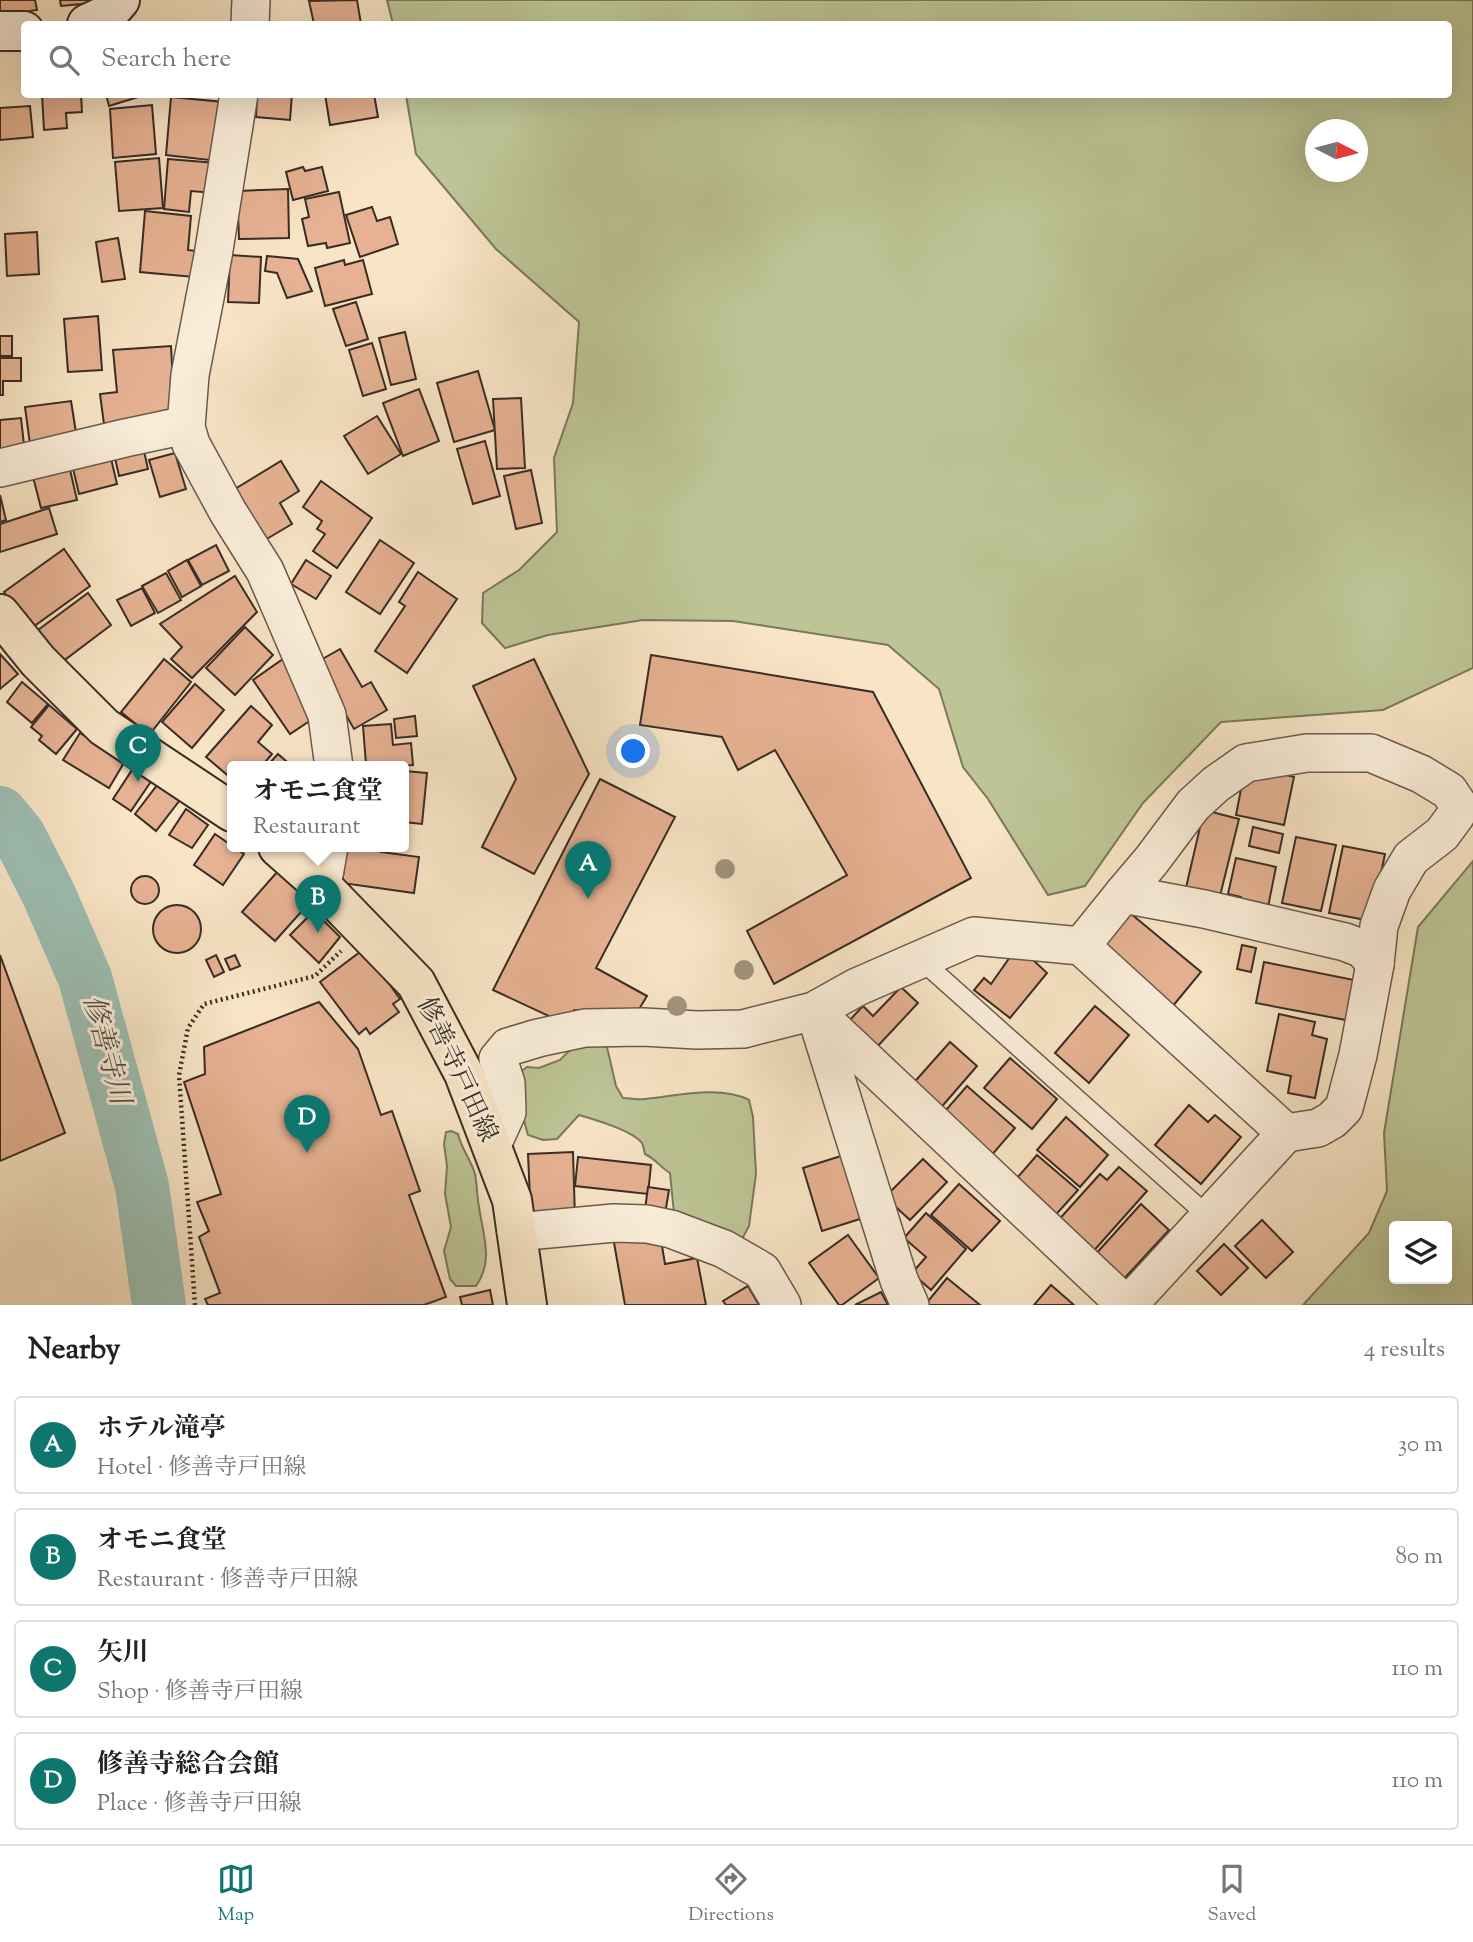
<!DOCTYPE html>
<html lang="en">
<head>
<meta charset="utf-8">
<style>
  :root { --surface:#fff; --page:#f6f6f6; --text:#222; --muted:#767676; --line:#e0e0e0; --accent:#0f766e }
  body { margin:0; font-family:"Sorts Mill Goudy","Noto Serif JP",serif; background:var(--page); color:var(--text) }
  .controls { position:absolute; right:21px; bottom:21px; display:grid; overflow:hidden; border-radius:7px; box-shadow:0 7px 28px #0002 }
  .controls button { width:63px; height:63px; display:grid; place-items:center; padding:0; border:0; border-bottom:2px solid var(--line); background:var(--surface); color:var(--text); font:35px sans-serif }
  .compass { position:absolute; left:1305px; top:119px; width:63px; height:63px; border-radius:50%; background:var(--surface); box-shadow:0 7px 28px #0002; rotate:96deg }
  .you { position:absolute; left:634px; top:752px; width:24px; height:24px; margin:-18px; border:5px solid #fff; border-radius:50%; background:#1a73e8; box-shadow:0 0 0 10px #1a73e833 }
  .badge { display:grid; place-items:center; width:46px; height:46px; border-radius:50%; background:var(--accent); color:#fff; font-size:23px; font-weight:700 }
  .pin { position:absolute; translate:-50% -58px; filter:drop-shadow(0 2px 4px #0008) }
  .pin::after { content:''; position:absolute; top:37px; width:24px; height:21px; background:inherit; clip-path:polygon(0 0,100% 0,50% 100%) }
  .popup { position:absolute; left:227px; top:761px; width:182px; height:91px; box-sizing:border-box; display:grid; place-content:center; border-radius:7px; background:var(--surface); filter:drop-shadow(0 2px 5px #0005); font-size:23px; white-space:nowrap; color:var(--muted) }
  .popup b { font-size:26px; color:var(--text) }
  .popup::after { content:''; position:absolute; left:50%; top:100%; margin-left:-14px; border:14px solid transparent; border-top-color:var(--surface) }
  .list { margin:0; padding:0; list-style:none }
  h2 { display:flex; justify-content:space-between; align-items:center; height:91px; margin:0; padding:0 28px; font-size:30px }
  h2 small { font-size:23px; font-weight:400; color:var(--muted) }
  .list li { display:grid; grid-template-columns:46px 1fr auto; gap:21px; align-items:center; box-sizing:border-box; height:98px; margin:0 14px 14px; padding:0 14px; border:2px solid var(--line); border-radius:7px }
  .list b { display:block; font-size:26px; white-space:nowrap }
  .list p { margin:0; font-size:23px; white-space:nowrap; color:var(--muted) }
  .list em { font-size:23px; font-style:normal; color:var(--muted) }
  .icon { flex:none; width:38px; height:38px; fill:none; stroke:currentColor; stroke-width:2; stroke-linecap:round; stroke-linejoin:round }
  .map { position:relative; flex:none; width:1473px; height:1305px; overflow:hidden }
  .search { position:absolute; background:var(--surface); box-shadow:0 7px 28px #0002; left:21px; right:21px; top:21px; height:77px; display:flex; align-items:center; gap:18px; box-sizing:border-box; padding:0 24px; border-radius:7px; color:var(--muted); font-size:26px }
  .sheet { height:539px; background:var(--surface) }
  nav { display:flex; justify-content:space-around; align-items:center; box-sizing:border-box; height:98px; border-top:2px solid var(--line); background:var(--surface); font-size:19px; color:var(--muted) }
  nav a { display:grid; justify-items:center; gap:4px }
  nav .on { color:var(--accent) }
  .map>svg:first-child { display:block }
</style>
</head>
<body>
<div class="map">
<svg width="1473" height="1305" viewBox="0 0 1473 1305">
  <rect width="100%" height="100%" fill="#f8e5c6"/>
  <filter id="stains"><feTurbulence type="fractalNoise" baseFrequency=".00286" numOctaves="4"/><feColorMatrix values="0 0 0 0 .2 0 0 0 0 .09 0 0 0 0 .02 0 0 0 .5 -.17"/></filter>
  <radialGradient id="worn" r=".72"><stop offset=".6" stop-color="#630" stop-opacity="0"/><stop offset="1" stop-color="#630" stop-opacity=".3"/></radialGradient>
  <g fill="#bdc596" stroke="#7c785e" stroke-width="2" fill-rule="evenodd">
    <path d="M387 0H1473V668L1383 710 1221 722 1143 803 1085 886 1048 895 988 799 963 767 939 689 888 645 733 621 643 620 548 635 505 648 482 623 483 593 519 570 557 532 554 458 573 403 579 322 496 249 416 154 406 95 1448 94V24H393ZM1316 130H1358V172H1316Z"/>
    <path d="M1473 861V1305H1303L1369 1233 1387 1191 1384 1133 1418 927ZM1394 1226H1447V1279H1394Z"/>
    <path d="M589 1043 607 1047 616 1086 623 1098C631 1098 638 1100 645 1099 677 1096 720 1085 749 1100L753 1117 756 1174 749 1226 741 1241 674 1213 670 1173C661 1168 656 1159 645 1154 644 1151 644 1147 642 1143 632 1130 595 1120 579 1115L557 1139 543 1140 528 1135 512 1078 527 1067 539 1068 560 1060 574 1046Z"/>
    <path d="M451 1131 458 1134C461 1148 471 1160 475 1174 477 1184 477 1197 479 1207 483 1235 494 1261 476 1286H456L450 1279 444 1251 451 1227 445 1194 447 1166 444 1144 446 1132Z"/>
  </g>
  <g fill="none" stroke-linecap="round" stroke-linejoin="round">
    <path stroke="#9dbfb3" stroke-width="54" d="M0 813 19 836 49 895 85 978 142 1186 159 1305"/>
  </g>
  <g fill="#e6b293" stroke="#3a2c25" stroke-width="2">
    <path d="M0 0H35L37 10 0 15Z"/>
    <path d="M60 0H92V3L61 6Z"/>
    <path d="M357 0 361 24H314L309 1Z"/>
    <path d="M42 94H81L82 112 66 113 67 128 44 130Z"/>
    <path d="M106 94H148L109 106Z"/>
    <path d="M257 94H292L290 120 256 117Z"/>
    <path d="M325 94H374L378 117 330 125Z"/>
    <path d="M171 97 224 102 218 161 166 155Z"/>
    <path d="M152 105 156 154 113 158 110 109Z"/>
    <path d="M30 106 33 137 0 140V108Z"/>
    <path d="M159 158 163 208 119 211 115 162Z"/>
    <path d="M168 159 216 163 214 193 191 191 189 212 164 209Z"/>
    <path d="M303 167 305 171 322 167 328 191 293 200 286 172Z"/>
    <path d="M288 189 289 238 239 239 237 191Z"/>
    <path d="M339 192 350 243 327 248 326 243 308 246 302 219 309 217 305 199Z"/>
    <path d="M372 207 377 221 390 217 398 244 360 257 346 215Z"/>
    <path d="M145 211 191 216 188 250 196 251 194 277 140 272Z"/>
    <path d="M37 232 39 274 7 276 5 234Z"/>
    <path d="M118 238 125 279 102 282 96 242Z"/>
    <path d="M230 255 261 257 259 303 228 302Z"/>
    <path d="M267 256 298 259 312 291 287 298 277 273 265 271Z"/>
    <path d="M344 260 345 265 363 260 372 294 325 306 315 268Z"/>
    <path d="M356 302 368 339 346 346 333 309Z"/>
    <path d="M98 316 102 370 68 372 64 319Z"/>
    <path d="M405 332 416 379 391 385 379 338Z"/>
    <rect x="0" y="336" width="12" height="20"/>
    <path d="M372 343 386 389 363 396 349 350Z"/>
    <path d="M171 346 175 423 105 432 100 394 117 392 113 350Z"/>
    <path d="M0 358H21V381H3V395H0Z"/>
    <path d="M478 371 495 430 454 442 437 383Z"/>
    <path d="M419 389 439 441 403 456 383 403Z"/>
    <path d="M521 398 525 468 497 469 493 399Z"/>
    <path d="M71 401 78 445 31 452 25 407Z"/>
    <path d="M377 416 401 454 368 474 344 436Z"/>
    <path d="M21 418 25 454 0 458V420Z"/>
    <path d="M485 441 500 496 473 504 457 449Z"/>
    <path d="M142 442 148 469 119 476 113 449Z"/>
    <path d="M109 450 117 484 79 494 71 460Z"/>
    <path d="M175 453 186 489 160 497 149 460Z"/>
    <path d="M68 461 77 500 41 508 31 469Z"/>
    <path d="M281 461 299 491 280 503 292 524 260 543 230 492Z"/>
    <path d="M531 470 542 523 516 529 504 476Z"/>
    <path d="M321 481 372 518 337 568 313 551 325 534 317 529 322 521 303 507Z"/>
    <path d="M0 495 6 520 0 522Z"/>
    <path d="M49 508 57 534 0 552V524Z"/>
    <path d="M380 540 414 563 380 614 346 592Z"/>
    <path d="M216 545 229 571 202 585 188 560Z"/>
    <path d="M64 549 90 586 30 629 4 592Z"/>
    <path d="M187 560 201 586 182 597 168 571Z"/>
    <path d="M306 560 331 576 316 599 291 584Z"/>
    <path d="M418 572 457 599 407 673 375 651 405 606 399 602Z"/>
    <path d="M166 573 181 600 158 613 142 586Z"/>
    <path d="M235 576 257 612 192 678 171 659 182 647 160 624Z"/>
    <path d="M142 588 155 613 131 626 117 600Z"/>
    <path d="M88 593 111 625 58 665 34 633Z"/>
    <path d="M245 627 273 655 235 695 206 668Z"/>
    <path d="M340 649 362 687 371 682 387 710 354 729 342 708 312 665Z"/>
    <path d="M0 654 18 674 0 689Z"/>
    <path d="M651 655 873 692 971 878 774 984 747 931 847 875 775 750 738 770 722 737 640 725Z"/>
    <path d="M164 659 191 682 149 735 121 712Z"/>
    <path d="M283 659 320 714 290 734 253 680Z"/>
    <path d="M534 659 589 774 534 874 482 847 516 779 473 686Z"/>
    <path d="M22 682 48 704 32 723 7 702Z"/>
    <path d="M195 684 224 710 192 748 162 722Z"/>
    <path d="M49 705 77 729 56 754 39 740 42 736 31 727Z"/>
    <path d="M251 706 272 725 258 742 272 754 261 767H232V779L206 757Z"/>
    <path d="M415 716 417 736 396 738 394 719Z"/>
    <path d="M391 724 393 745 411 743 413 765 387 767V763L366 764 363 726Z"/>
    <path d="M80 733 125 761 109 788 63 760Z"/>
    <path d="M278 754 293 767H266Z"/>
    <path d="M134 767 152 780 131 811 113 799Z"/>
    <path d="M1267 770 1294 777 1284 825 1236 815 1244 774 1265 779Z"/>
    <path d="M404 771 427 773 422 824 404 822Z"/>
    <path d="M600 779 675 817 596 968 647 996 635 1016 574 1010 566 1024 493 990Z"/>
    <path d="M158 784 180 800 156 831 135 814Z"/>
    <path d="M186 809 208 825 192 848 169 835Z"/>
    <path d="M1204 810 1239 819 1219 900 1185 892Z"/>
    <path d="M1253 827 1283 834 1279 853 1249 846Z"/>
    <path d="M215 834 244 854 223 885 194 865Z"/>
    <path d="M1296 837 1336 845 1321 911 1282 903Z"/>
    <path d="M1343 846 1385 854 1371 921 1329 913Z"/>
    <path d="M347 847H382L381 852 419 857 414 893 342 883Z"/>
    <path d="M1236 858 1276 867 1267 912 1239 906 1241 897 1228 894Z"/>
    <path d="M278 871 311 901 275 941 242 912Z"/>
    <circle cx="145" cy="890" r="14"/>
    <circle cx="177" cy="929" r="24"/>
    <path d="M314 911 340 937 319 963 290 935Z"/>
    <path d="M1130 913 1201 972 1172 1007 1100 948Z"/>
    <path d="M1242 945 1256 948 1251 972 1237 969Z"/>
    <path d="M364 949 400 999 393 1004 399 1012 370 1034 366 1028 359 1034 320 982Z"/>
    <path d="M0 955 65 1133 0 1161Z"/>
    <path d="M216 955 224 972 214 977 206 960Z"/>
    <path d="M235 955 240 966 230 970 225 959Z"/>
    <path d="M1010 957 1032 959 1047 973 1010 1018 974 990 984 978 991 984Z"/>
    <path d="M1264 962 1359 981 1351 1021 1256 1003Z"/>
    <path d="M901 987 918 1003 875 1049 847 1023 863 1006 873 1016Z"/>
    <path d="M319 1002 358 1049 381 1115 392 1111 420 1191 409 1195 446 1297 424 1305H208L205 1299 220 1293 199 1237 209 1231 197 1202 221 1194 184 1082 205 1074 204 1047Z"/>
    <path d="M1095 1006 1129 1035 1089 1083 1055 1053Z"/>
    <path d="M1279 1014 1315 1022 1312 1035 1327 1039 1315 1098 1288 1093 1291 1076 1267 1071Z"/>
    <path d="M950 1042 977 1066 938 1111 910 1087Z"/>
    <path d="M1010 1058 1057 1099 1032 1129 984 1088Z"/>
    <path d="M967 1086 1015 1128 991 1156 939 1118Z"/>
    <path d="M1189 1105 1208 1122 1215 1115 1241 1137 1201 1184 1155 1145Z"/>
    <path d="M1066 1117 1108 1155 1080 1187 1037 1150Z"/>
    <path d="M573 1152 575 1219 531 1221 528 1154Z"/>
    <path d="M844 1155 863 1218 822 1231 803 1168Z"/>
    <path d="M1037 1155 1078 1190 1051 1220 1011 1185Z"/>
    <path d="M578 1157 651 1165 648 1194 575 1186Z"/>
    <path d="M923 1159 947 1182 910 1220 885 1197Z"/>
    <path d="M1119 1167 1147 1191 1090 1255 1055 1224 1100 1174 1107 1180Z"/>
    <path d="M959 1184 1000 1221 972 1251 931 1215Z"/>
    <path d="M648 1187 669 1190 664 1220 644 1217Z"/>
    <path d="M1141 1204 1169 1230 1121 1282 1093 1257Z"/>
    <path d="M926 1213 966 1249 931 1290 912 1273 926 1257 904 1238Z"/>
    <path d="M1262 1220 1293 1252 1266 1278 1235 1246Z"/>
    <path d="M659 1228 665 1264 697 1258 706 1305H625L613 1237Z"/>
    <path d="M848 1235 879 1278 842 1305H839L809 1263Z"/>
    <path d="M1224 1244 1248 1268 1221 1295 1197 1271Z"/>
    <path d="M947 1278 980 1305H925Z"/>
    <path d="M1051 1285 1074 1305H1034Z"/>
    <path d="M748 1286 759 1305H726L723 1301Z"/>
    <path d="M490 1290 493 1305H462L460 1297Z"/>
    <path d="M881 1292 888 1305H855Z"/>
  </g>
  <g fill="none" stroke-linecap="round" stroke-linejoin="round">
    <g stroke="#6a5a4d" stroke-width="21">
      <path id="lane" d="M920 959 1208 1216"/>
    </g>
    <g stroke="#6a5a4d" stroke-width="40">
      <g id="street">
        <path d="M250 24 251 0"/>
        <path d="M239 94 213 256 190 375 186 427 191 444 228 512 265 571 327 715 334 767"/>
        <path d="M0 468 125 438 172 428 186 427"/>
        <path d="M322 886 329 847"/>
        <path d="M1123 894 1151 861 1193 805 1216 784 1246 763 1307 753H1371L1421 774 1449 791 1457 803 1456 815 1442 834 1411 858 1392 890 1379 926 1375 964"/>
        <path d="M1081 946 1123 894 1204 909 1345 942 1363 949 1375 964 1358 1055 1344 1108 1332 1120 1318 1128 1286 1133 1128 1305"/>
        <path d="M814 1011 1126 1305"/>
        <path d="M816 1015 899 1280 910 1305"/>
        <path d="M492 1145 507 1112 506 1083 498 1059 508 1047 538 1038 585 1028 643 1027 697 1030 743 1029 814 1011 857 987 974 936 1081 946 1286 1133"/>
        <path d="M516 1232 614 1223 647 1224 671 1229 724 1249 762 1271 782 1305"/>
      </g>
    </g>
    <g stroke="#3a2c25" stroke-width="42">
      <g id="secondary">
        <path d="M87 24 108 14 120 0"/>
        <path d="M0 31H24"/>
      </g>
    </g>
    <g stroke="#3a2c25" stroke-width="42">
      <g id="primary">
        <path d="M0 614 38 661 104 727 232 812"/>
        <path d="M278 847 322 886 416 983 464 1074 512 1200 527 1305"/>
      </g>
    </g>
    <path stroke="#3a2c25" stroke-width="4.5" stroke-dasharray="2 3.5" stroke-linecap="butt" d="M195 1305 179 1075 188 1028 204 1004 315 976 341 951"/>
    <use href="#lane" stroke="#faeeda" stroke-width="18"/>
    <use href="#street" stroke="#faeeda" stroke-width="37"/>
    <use href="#secondary" stroke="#faeeda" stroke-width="38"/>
    <use href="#primary" stroke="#f8e5c6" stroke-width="38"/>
  </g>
  <g fill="#a2947d">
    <circle cx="725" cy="869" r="10"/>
    <circle cx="744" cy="970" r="10"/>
    <circle cx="677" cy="1006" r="10"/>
  </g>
  <g text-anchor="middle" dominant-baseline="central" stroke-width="6" stroke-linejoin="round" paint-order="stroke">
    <g font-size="26" fill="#3a2c25" stroke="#faeeda">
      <text transform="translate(456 1070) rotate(65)">修善寺戸田線</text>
    </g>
    <g font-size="28" font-style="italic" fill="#535148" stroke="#faeeda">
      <text transform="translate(105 1050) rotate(75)">修善寺川</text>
    </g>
  </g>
  <rect width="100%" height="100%" filter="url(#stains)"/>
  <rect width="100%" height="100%" fill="url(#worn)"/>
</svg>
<div class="controls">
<button><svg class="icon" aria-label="layers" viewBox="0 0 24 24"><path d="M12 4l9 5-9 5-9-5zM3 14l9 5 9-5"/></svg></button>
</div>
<svg class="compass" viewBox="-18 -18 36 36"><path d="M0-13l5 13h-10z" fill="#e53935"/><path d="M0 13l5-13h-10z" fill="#767676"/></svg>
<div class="you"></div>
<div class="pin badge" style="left:588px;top:899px">A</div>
<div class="pin badge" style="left:318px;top:933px">B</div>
<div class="popup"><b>オモニ食堂</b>Restaurant</div>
<div class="pin badge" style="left:138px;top:782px">C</div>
<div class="pin badge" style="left:307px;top:1153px">D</div>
<div class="search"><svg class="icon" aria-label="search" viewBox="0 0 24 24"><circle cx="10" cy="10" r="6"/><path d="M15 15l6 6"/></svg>Search here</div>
</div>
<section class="sheet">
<h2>Nearby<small>4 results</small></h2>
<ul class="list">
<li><span class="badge">A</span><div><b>ホテル滝亭</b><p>Hotel · 修善寺戸田線</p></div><em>30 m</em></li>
<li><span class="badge">B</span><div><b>オモニ食堂</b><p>Restaurant · 修善寺戸田線</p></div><em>80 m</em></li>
<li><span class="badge">C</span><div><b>矢川</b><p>Shop · 修善寺戸田線</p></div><em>110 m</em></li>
<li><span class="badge">D</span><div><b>修善寺総合会館</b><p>Place · 修善寺戸田線</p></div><em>110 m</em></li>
</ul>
</section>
<nav>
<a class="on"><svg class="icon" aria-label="map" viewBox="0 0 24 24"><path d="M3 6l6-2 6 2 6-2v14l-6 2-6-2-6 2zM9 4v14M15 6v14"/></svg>Map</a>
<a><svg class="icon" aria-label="directions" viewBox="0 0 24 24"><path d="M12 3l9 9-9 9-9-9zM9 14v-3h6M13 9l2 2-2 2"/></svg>Directions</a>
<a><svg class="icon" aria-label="saved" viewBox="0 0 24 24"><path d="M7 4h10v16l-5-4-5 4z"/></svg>Saved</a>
</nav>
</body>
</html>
